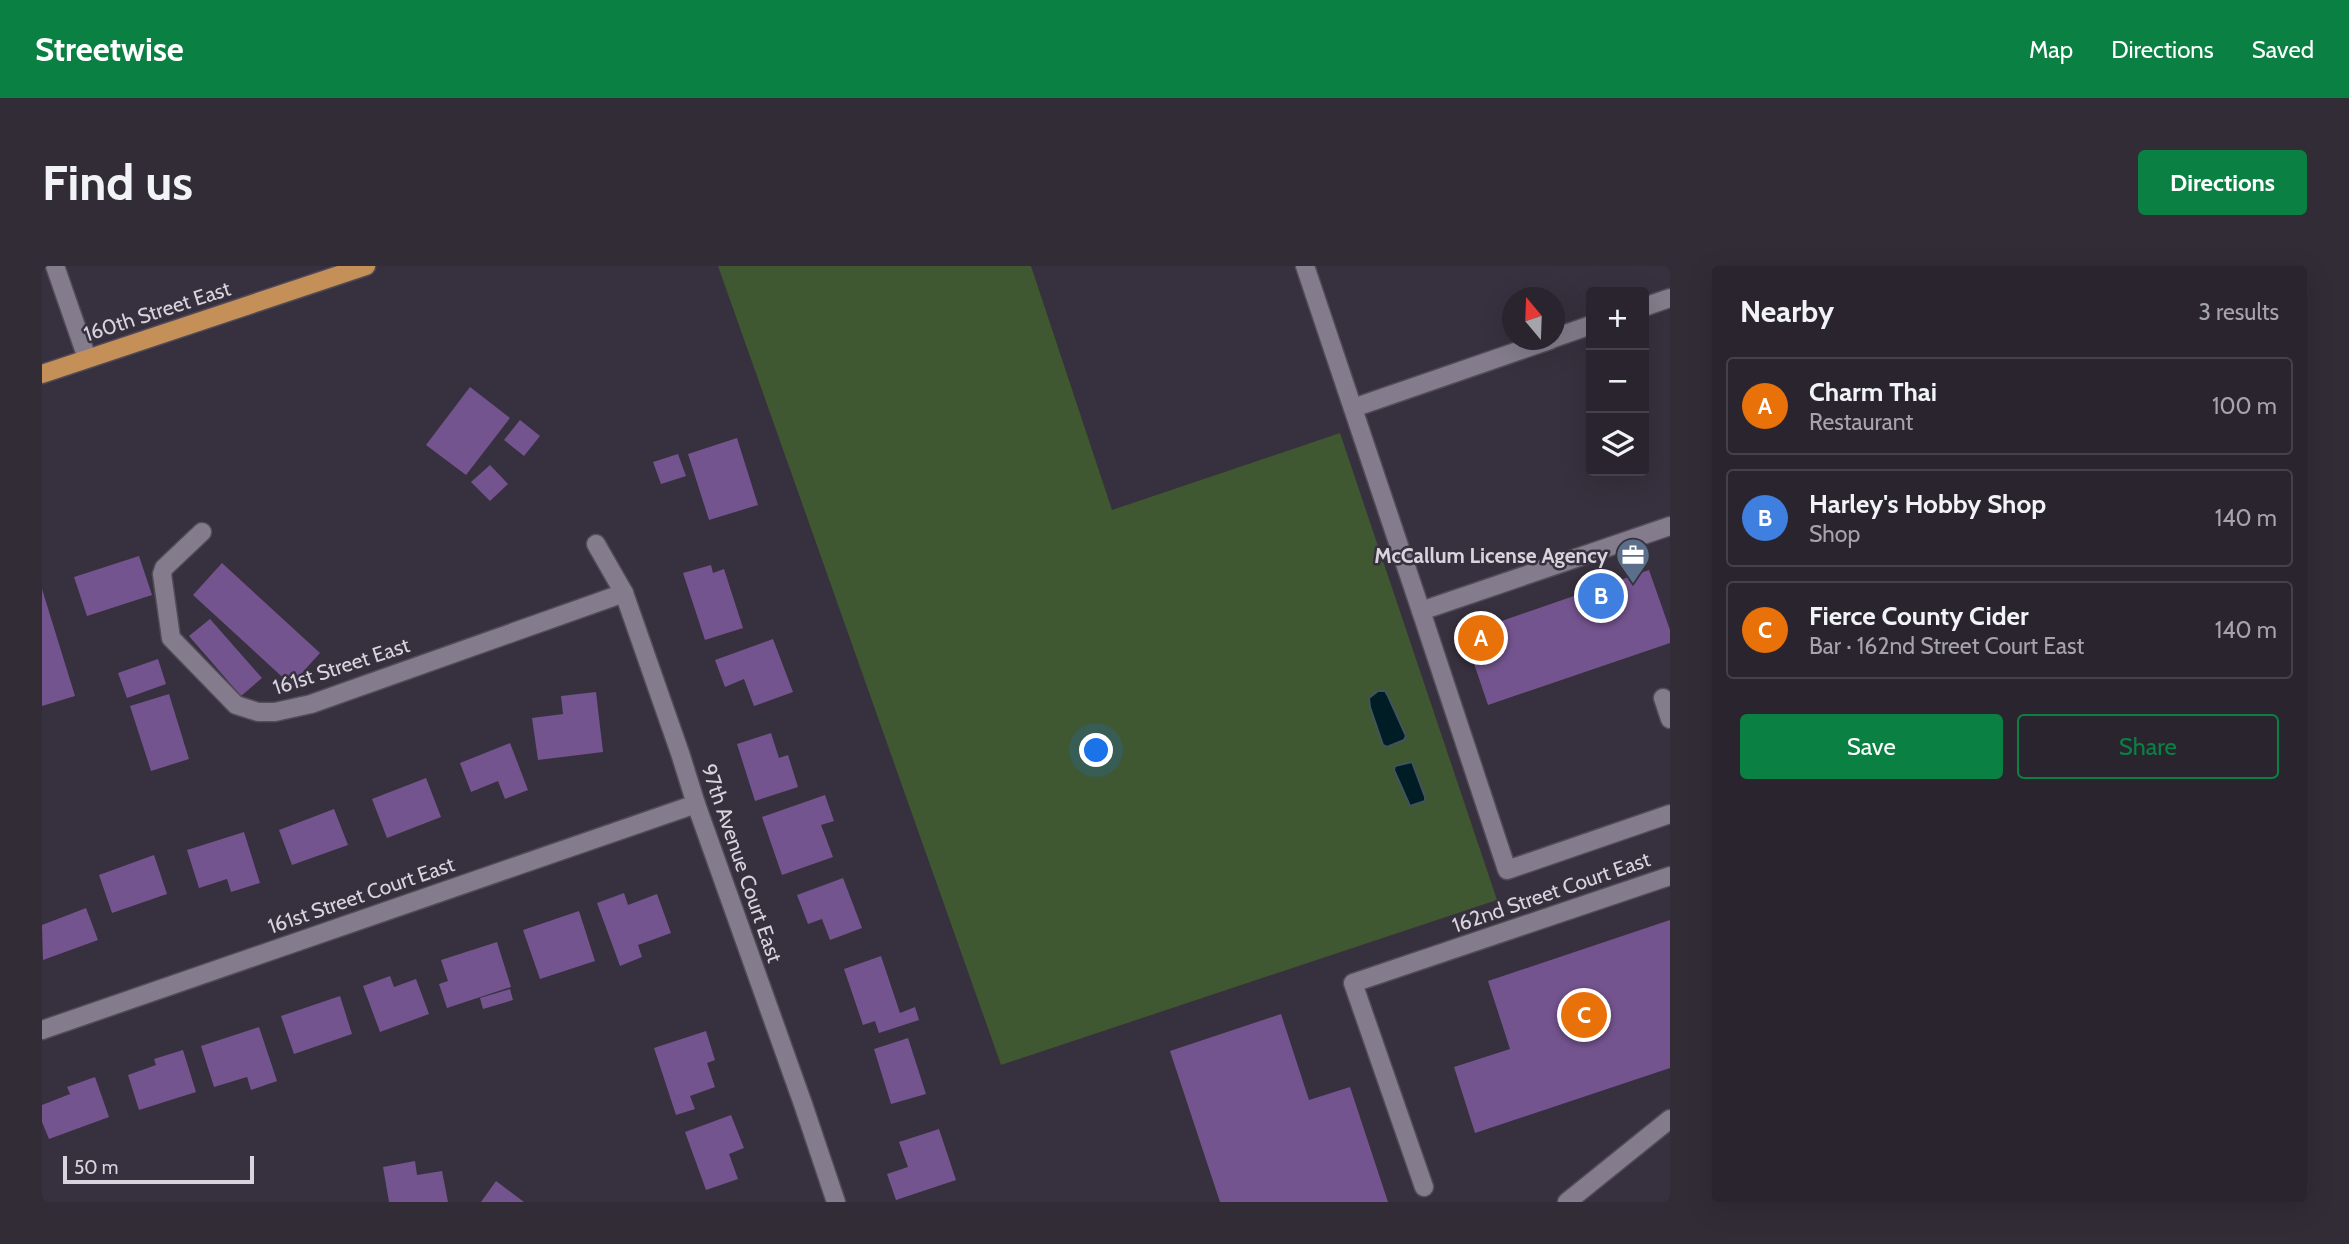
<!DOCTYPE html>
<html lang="en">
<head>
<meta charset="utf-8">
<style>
  :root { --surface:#29242e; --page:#312c36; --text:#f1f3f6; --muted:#a5a4aa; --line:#45414a; --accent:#0b8043 }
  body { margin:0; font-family:Cabin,sans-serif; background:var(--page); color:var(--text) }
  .controls { position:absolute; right:21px; top:21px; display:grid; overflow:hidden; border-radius:7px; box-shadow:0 7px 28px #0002 }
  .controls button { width:63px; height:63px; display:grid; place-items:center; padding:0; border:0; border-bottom:2px solid var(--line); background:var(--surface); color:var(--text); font:35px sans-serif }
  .compass { position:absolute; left:1460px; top:21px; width:63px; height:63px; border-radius:50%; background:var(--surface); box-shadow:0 7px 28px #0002; rotate:341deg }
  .scale { position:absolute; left:21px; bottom:18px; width:191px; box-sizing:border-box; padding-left:7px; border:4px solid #d8d3dc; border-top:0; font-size:19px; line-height:24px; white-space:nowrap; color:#d8d3dc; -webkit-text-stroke:5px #37303e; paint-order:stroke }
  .you { position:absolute; left:1055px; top:485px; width:24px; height:24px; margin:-18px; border:5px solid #fff; border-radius:50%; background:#1a73e8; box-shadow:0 0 0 10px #1a73e833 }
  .badge { display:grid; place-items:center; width:46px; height:46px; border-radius:50%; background:var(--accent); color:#fff; font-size:23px; font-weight:700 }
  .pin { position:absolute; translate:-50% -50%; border:4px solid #fff; box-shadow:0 2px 7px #0006 }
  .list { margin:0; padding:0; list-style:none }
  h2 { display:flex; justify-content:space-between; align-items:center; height:91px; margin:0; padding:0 28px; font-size:30px }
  h2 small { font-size:23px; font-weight:400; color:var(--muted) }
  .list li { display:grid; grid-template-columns:46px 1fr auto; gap:21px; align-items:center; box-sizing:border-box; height:98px; margin:0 14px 14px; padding:0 14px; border:2px solid var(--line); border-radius:7px }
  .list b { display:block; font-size:26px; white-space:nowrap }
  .list p { margin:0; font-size:23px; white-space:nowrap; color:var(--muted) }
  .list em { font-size:23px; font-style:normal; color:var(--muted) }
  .actions { display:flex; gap:14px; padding:21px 28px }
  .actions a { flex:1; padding:16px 0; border:2px solid var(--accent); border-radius:7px; text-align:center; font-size:24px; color:var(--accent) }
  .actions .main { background:var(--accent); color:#fff }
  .icon { flex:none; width:38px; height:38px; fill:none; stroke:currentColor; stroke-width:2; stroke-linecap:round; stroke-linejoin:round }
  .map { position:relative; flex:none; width:1628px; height:936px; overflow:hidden; border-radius:7px }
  header { display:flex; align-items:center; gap:42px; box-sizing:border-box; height:98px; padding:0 35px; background:var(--accent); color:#fff }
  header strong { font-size:33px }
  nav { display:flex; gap:38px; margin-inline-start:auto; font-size:24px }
  .intro { display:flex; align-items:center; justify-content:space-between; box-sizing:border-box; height:168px; padding:0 42px }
  h1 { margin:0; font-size:49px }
  .button { padding:18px 32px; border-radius:7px; background:var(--accent); color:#fff; font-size:24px; font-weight:700 }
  main { display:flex; gap:42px; padding:0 42px }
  aside { flex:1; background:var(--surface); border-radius:7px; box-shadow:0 7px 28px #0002 }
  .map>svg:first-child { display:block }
</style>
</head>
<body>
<header>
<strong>Streetwise</strong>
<nav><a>Map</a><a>Directions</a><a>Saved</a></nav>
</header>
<div class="intro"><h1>Find us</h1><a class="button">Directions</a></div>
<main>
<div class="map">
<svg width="1628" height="936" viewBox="0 0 1628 936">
  <rect width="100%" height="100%" fill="#37303e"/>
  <path fill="#3f5831" d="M676 0H989L1070 244 1298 167 1455 634 959 799Z"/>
  <g fill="#001c25" stroke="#41535c" stroke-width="2">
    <path d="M1336 425H1343L1346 430 1364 470 1362 474 1345 481 1341 479 1328 441 1327 432Z"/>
    <path d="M1370 496 1383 531V535L1368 540 1352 504 1353 500Z"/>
  </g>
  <g fill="#74548e">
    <path d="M428 121 468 152 424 209 384 179Z"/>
    <path d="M478 154 498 170 482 190 462 174Z"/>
    <path d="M695 172 716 239 667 254 646 188Z"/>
    <path d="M636 188 644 210 619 218 611 196Z"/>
    <path d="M448 199 466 218 448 235 429 216Z"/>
    <path d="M97 290 110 329 45 350 32 311Z"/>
    <path d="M180 297 278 387 249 419 151 329Z"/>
    <path d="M669 299 671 307 682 303 701 362 663 374 641 307Z"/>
    <path d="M1607 304 1628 364V377L1446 439 1422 368Z"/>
    <path d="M0 323 33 430 0 440Z"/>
    <path d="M168 353 220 412 199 430 147 370Z"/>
    <path d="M731 373 751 426 712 440 702 413 683 421 673 394Z"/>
    <path d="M116 393 124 418 85 432 76 407Z"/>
    <path d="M554 426 561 486 496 494 490 452 521 448 519 430Z"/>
    <path d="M127 428 147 493 109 505 88 440Z"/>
    <path d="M729 467 737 492 746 489 756 521 713 535 695 478Z"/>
    <path d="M468 477 486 524 463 533 456 515 429 526 418 497Z"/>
    <path d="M384 512 399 551 345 572 330 533Z"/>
    <path d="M783 529 792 555 779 559 791 591 740 609 720 551Z"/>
    <path d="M292 543 306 579 250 599 237 564Z"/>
    <path d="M202 566 218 617 189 626 185 613 157 622 145 584Z"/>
    <path d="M112 589 125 628 70 647 57 609Z"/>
    <path d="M801 612 820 662 788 674 780 653 766 658 755 629Z"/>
    <path d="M582 627 586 639 615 628 629 667 596 679 600 691 578 700 555 637Z"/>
    <path d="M44 642 56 674 1 694 0 659Z"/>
    <path d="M537 645 553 695 498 713 481 664Z"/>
    <path d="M1628 654V802L1433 867 1412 801 1468 783 1446 715Z"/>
    <path d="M455 676 469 721 405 742 397 718 406 715 399 694Z"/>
    <path d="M839 690 858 747 873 741 877 754 837 767 833 755 821 759 802 703Z"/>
    <path d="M348 710 352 721 374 713 387 748 338 766 321 720Z"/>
    <path d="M468 723 471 734 441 743 438 732Z"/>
    <path d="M298 730 310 768 252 788 239 750Z"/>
    <path d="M1239 748 1267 834 1308 821 1346 936H1178L1128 785Z"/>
    <path d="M217 761 235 815 209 824 205 811 172 821 159 780Z"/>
    <path d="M664 765 673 794 665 797 673 821 648 830 653 843 634 849 612 782Z"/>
    <path d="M866 772 884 828 849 838 832 783Z"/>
    <path d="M141 784 154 826 97 844 86 809 114 799 112 793Z"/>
    <path d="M53 811 67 851 7 873 0 856V839L28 828 25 821Z"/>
    <path d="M689 849 702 882 687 888 696 913 664 924 643 866Z"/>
    <path d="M897 863 914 914 854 934 845 908 866 901 857 876Z"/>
    <path d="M373 895 375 909 400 905 406 936H347L341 901Z"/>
    <path d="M454 915 482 936H439Z"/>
  </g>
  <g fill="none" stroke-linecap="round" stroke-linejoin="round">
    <g stroke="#534c58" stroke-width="21">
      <g id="minor">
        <path d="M13 0 45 92"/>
        <path d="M1263 0 1379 345 1628 260"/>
        <path d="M1602 41 1628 32"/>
        <path d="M1512 72 1549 59"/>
        <path d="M1311 142 1508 74"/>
        <path d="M160 266 122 302 120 308 129 372 194 439 216 446H233L269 438 582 327"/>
        <path d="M554 278 582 327 638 487 654 538 761 838 794 936"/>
        <path d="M1379 345 1465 604 1628 548"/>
        <path d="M1621 432 1628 453"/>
        <path d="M0 764 654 538"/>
        <path d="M1382 921 1311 717 1628 610"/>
        <path d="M1525 936 1628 853"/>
      </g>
    </g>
    <g stroke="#534c58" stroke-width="21">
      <path id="major" d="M0 108 324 0"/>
    </g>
    <use href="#minor" stroke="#847c8c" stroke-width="18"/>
    <use href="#major" stroke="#c59057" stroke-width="18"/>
  </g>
  <defs>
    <g id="office-pin" transform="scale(1.75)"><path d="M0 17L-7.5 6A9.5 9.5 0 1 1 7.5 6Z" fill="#5c6f8a" stroke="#37303e"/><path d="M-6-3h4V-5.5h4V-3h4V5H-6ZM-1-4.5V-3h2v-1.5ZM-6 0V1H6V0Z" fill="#fff"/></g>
  </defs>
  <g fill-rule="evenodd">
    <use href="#office-pin" x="1591" y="289"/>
  </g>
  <g text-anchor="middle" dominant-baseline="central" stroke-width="5" stroke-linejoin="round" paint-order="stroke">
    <g font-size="21" fill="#d8d3dc" stroke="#37303e">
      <text transform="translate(115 45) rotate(-18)">160th Street East</text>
      <text transform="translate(299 400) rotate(-18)">161st Street East</text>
      <text transform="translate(700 597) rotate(71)">97th Avenue Court East</text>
      <text transform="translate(1509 626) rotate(-19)">162nd Street Court East</text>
      <text transform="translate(319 629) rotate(-19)">161st Street Court East</text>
    </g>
    <g font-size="21" font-weight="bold" fill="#d8d3dc" stroke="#37303e" text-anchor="end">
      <text x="1566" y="289">McCallum License Agency</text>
    </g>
  </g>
</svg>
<div class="controls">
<button>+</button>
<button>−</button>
<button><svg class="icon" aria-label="layers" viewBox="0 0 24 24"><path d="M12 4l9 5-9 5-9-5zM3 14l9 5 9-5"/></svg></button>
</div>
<svg class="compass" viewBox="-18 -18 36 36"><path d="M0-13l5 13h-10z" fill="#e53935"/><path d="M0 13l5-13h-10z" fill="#a5a4aa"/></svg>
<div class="scale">50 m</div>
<div class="you"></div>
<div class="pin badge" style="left:1439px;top:372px;background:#e8710a">A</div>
<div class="pin badge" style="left:1559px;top:330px;background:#3f7fe0">B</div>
<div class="pin badge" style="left:1542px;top:749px;background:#e8710a">C</div>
</div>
<aside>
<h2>Nearby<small>3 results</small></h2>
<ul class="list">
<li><span class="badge" style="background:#e8710a">A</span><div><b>Charm Thai</b><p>Restaurant</p></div><em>100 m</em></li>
<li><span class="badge" style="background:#3f7fe0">B</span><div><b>Harley's Hobby Shop</b><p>Shop</p></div><em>140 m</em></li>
<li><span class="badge" style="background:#e8710a">C</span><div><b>Fierce County Cider</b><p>Bar · 162nd Street Court East</p></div><em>140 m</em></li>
</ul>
<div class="actions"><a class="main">Save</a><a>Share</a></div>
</aside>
</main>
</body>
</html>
